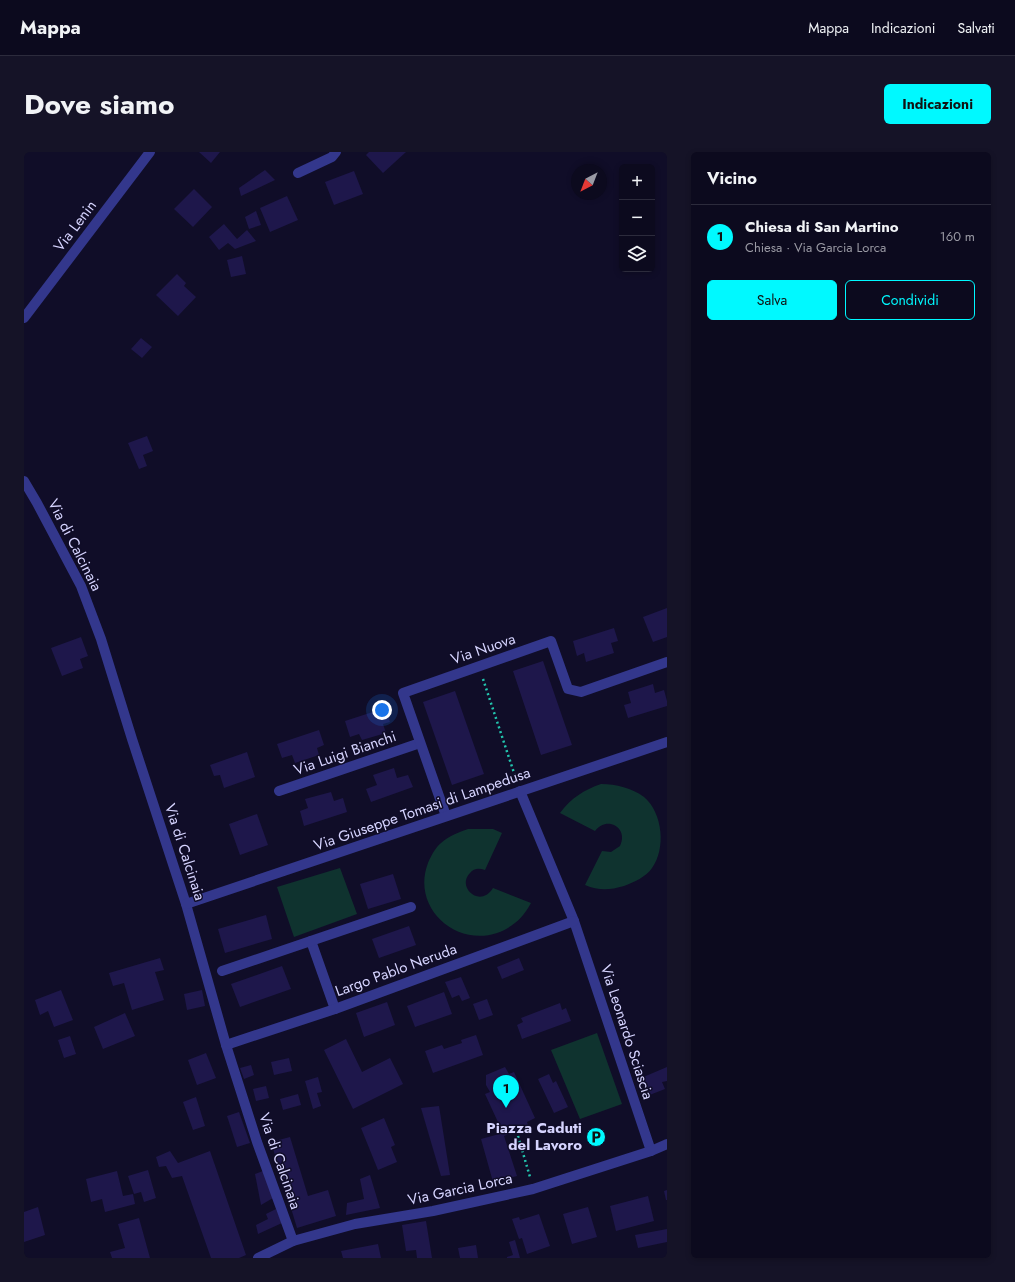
<!DOCTYPE html>
<html lang="it">
<head>
<meta charset="utf-8">
<style>
  :root { --surface:#0c0a1e; --page:#151327; --text:#f1f3f6; --muted:#9a9aa4; --line:#2c2b3c; --accent:#00f9ff }
  body { margin:0; font-family:Jost,sans-serif; background:var(--page); color:var(--text) }
  .controls { position:absolute; right:12px; top:12px; display:grid; overflow:hidden; border-radius:6px; box-shadow:0 2px 6px #0003 }
  .controls button { width:36px; height:36px; display:grid; place-items:center; padding:0; border:0; border-bottom:1px solid var(--line); background:var(--surface); color:var(--text); font:20px sans-serif }
  .compass { position:absolute; left:547px; top:12px; width:36px; height:36px; border-radius:50%; background:var(--surface); box-shadow:0 2px 6px #0003; rotate:222deg }
  .you { position:absolute; left:358px; top:558px; width:14px; height:14px; margin:-10px; border:3px solid #fff; border-radius:50%; background:#1a73e8; box-shadow:0 0 0 6px #1a73e833 }
  .badge { display:grid; place-items:center; width:26px; height:26px; border-radius:50%; background:var(--accent); color:#111; font-size:13px; font-weight:700 }
  .pin { position:absolute; translate:-50% -33px; filter:drop-shadow(0 1px 2px #0008) }
  .pin::after { content:''; position:absolute; top:21px; width:14px; height:12px; background:inherit; clip-path:polygon(0 0,100% 0,50% 100%) }
  .list { margin:0; padding:0; list-style:none }
  h2 { display:flex; justify-content:space-between; align-items:center; height:52px; margin:0; padding:0 16px; font-size:17px }
  h2 small { font-size:13px; font-weight:400; color:var(--muted) }
  .list li { display:grid; grid-template-columns:26px 1fr auto; gap:12px; align-items:center; box-sizing:border-box; height:64px; padding:0 16px; border-top:1px solid var(--line) }
  .list b { display:block; font-size:15px; white-space:nowrap }
  .list p { margin:0; font-size:13px; white-space:nowrap; color:var(--muted) }
  .list em { font-size:13px; font-style:normal; color:var(--muted) }
  .actions { display:flex; gap:8px; padding:12px 16px }
  .actions a { flex:1; padding:9px 0; border:1px solid var(--accent); border-radius:6px; text-align:center; font-size:14px; color:var(--accent) }
  .actions .main { background:var(--accent); color:#111 }
  .icon { flex:none; width:22px; height:22px; fill:none; stroke:currentColor; stroke-width:2; stroke-linecap:round; stroke-linejoin:round }
  .map { position:relative; flex:none; width:643px; height:1106px; overflow:hidden; border-radius:6px }
  header { display:flex; align-items:center; gap:24px; box-sizing:border-box; height:56px; padding:0 20px; background:var(--surface); border-bottom:1px solid var(--line) }
  header strong { font-size:19px }
  nav { display:flex; gap:22px; margin-inline-start:auto; font-size:14px }
  .intro { display:flex; align-items:center; justify-content:space-between; box-sizing:border-box; height:96px; padding:0 24px }
  h1 { margin:0; font-size:28px }
  .button { padding:10px 18px; border-radius:6px; background:var(--accent); color:#111; font-size:14px; font-weight:700 }
  main { display:flex; gap:24px; padding:0 24px }
  aside { flex:1; background:var(--surface); border-radius:6px; box-shadow:0 2px 6px #0003 }
  .map>svg:first-child { display:block }
</style>
</head>
<body>
<header>
<strong>Mappa</strong>
<nav><a>Mappa</a><a>Indicazioni</a><a>Salvati</a></nav>
</header>
<div class="intro"><h1>Dove siamo</h1><a class="button">Indicazioni</a></div>
<main>
<div class="map">
<svg width="643" height="1106" viewBox="0 0 643 1106">
  <rect width="100%" height="100%" fill="#100d28"/>
  <g fill="#0f332f">
    <path d="M577 632C592 632 608 636 620 645 639 661 642 697 628 716 622 725 610 730 600 734 586 738 575 739 561 733L578 699 587 700 596 694C605 676 583 663 571 679L536 661C547 646 560 638 577 632Z"/>
    <path d="M444 677H469L478 681 461 718C455 716 450 716 446 721 432 735 456 757 469 736L507 751C499 766 489 775 473 781 431 795 387 755 404 711 407 704 411 696 417 691 425 684 435 680 444 677Z"/>
    <path d="M316 716 333 762 270 785 253 735Z"/>
    <path d="M573 881 598 952 556 967 527 898Z"/>
  </g>
  <g fill="#1e174b">
    <path d="M175 0H196L187 11Z"/>
    <path d="M345 0H382L359 21 342 3Z"/>
    <path d="M241 18 251 28 217 44 215 36Z"/>
    <path d="M330 19 339 42 310 53 301 30Z"/>
    <path d="M170 37 188 55 169 75 150 57Z"/>
    <path d="M263 44 274 68 246 80 236 56Z"/>
    <path d="M232 59 237 73 225 77 221 65Z"/>
    <path d="M200 72 213 87 223 78 232 89 211 97 204 91 195 98 185 85Z"/>
    <path d="M218 104 222 122 207 125 203 108Z"/>
    <path d="M153 122 162 131 160 134 172 145 154 164 132 143Z"/>
    <path d="M117 186 128 195 118 206 107 197Z"/>
    <path d="M123 284 129 299 119 303 123 314 115 317 104 291Z"/>
    <path d="M643 456V485L629 490 619 465Z"/>
    <path d="M590 476 594 489 587 491 590 501 562 510 560 501 553 504 549 489Z"/>
    <path d="M57 485 64 504 56 507 59 516 38 524 27 496Z"/>
    <path d="M519 509 548 593 517 603 489 519Z"/>
    <path d="M629 532 631 541 640 538 643 549V554L604 566 600 553 607 551 604 540Z"/>
    <path d="M431 539 460 622 428 633 399 550Z"/>
    <path d="M361 556 366 570 359 572 362 581 338 588 335 582 326 585 321 569Z"/>
    <path d="M295 578 300 593 293 596 295 603 271 611 268 603 258 606 253 592Z"/>
    <path d="M223 600 231 625 200 636 196 623 190 624 186 613Z"/>
    <path d="M370 616 373 626 384 623 389 635 347 650 342 637 353 633 349 623Z"/>
    <path d="M307 640 310 649 319 646 323 660 280 674 276 659 284 656 281 647Z"/>
    <path d="M233 662 244 693 216 703 205 672Z"/>
    <path d="M369 722 377 747 344 757 336 732Z"/>
    <path d="M242 763 248 787 201 801 194 777Z"/>
    <path d="M385 774 392 793 355 806 348 787Z"/>
    <path d="M136 806 140 818 131 820 140 848 108 858 100 831 89 834 85 821Z"/>
    <path d="M495 806 500 818 478 827 473 815Z"/>
    <path d="M258 814 267 837 216 855 207 832Z"/>
    <path d="M437 825 446 846 438 849 435 843 428 846 421 830Z"/>
    <path d="M37 838 49 868 30 875 24 859 16 863 11 848Z"/>
    <path d="M178 838 181 854 163 858 160 842Z"/>
    <path d="M420 840 428 862 391 875 383 854Z"/>
    <path d="M463 847 469 863 455 868 449 852Z"/>
    <path d="M363 850 371 873 340 885 332 861Z"/>
    <path d="M536 851 538 858 542 856 547 869 498 887 493 873 499 870 497 866Z"/>
    <path d="M101 861 111 884 79 897 70 875Z"/>
    <path d="M452 883 459 903 409 921 401 899 418 893 420 897 438 891 437 888Z"/>
    <path d="M46 884 52 902 40 906 34 888Z"/>
    <path d="M322 887 338 920 366 906 379 932 329 957 300 898Z"/>
    <path d="M182 901 192 926 173 933 164 908Z"/>
    <path d="M265 906 268 919 250 923 247 910Z"/>
    <path d="M227 913 230 923 220 927 216 916Z"/>
    <path d="M481 915 485 922 490 920 511 966 503 970 504 973 480 984 493 1024 469 1030 457 987 479 981 461 942 466 940 462 933V923Z"/>
    <path d="M643 915V929L638 930 641 937 623 944 617 926Z"/>
    <path d="M525 922 529 931 532 929 544 955 530 961 514 927Z"/>
    <path d="M294 925 298 940 293 941 297 954 289 957 281 929Z"/>
    <path d="M242 934 245 946 232 949 229 937Z"/>
    <path d="M274 942 277 953 259 958 256 947Z"/>
    <path d="M172 945 181 974 169 978 159 950Z"/>
    <path d="M415 954 426 1023 417 1024 397 956Z"/>
    <path d="M215 960 226 991 213 995 203 964Z"/>
    <path d="M360 966 371 993 367 995 373 1010 354 1018 337 976Z"/>
    <path d="M266 985 284 1044 304 1038 312 1064 273 1076 247 990Z"/>
    <path d="M146 999 154 1011 186 999 222 1103 215 1106H187L158 1024 148 1026 142 1014 135 1015 132 1005Z"/>
    <path d="M124 1018 132 1046 120 1050 117 1040 110 1042 104 1024Z"/>
    <path d="M93 1019 99 1044 109 1042 111 1052 81 1060 78 1047 67 1050 62 1027Z"/>
    <path d="M239 1019 249 1046 237 1053 231 1022Z"/>
    <path d="M346 1023 356 1056 322 1063 323 1051 340 1047 336 1027Z"/>
    <path d="M643 1038V1048H642L640 1039Z"/>
    <path d="M624 1044 630 1069 592 1079 586 1054Z"/>
    <path d="M14 1055 21 1083 0 1090V1060Z"/>
    <path d="M564 1055 573 1085 548 1092 539 1062Z"/>
    <path d="M252 1057 258 1071 234 1082 232 1073 244 1067 242 1062Z"/>
    <path d="M515 1062 526 1094 503 1102 498 1086 495 1087 488 1067 495 1065 496 1068Z"/>
    <path d="M115 1066 126 1106H88L86 1100 101 1096 94 1072Z"/>
    <path d="M402 1069 408 1106H393L392 1098 382 1099 378 1073Z"/>
    <path d="M643 1077V1090L614 1096 611 1083Z"/>
    <path d="M491 1088 496 1106H483V1105L489 1103 485 1090Z"/>
    <path d="M354 1092 357 1106H319L317 1099Z"/>
    <path d="M452 1093 454 1106H436L434 1096Z"/>
  </g>
  <g fill="none" stroke-linecap="round" stroke-linejoin="round">
    <g stroke="#23c5ae" stroke-width="2.5" stroke-dasharray="2 3" stroke-linecap="butt">
      <path d="M459 527 492 627"/>
      <path d="M494 984 506 1025"/>
    </g>
    <g stroke="#33378c" stroke-width="10">
      <path d="M274 21 308 5 312 0"/>
      <path d="M0 166 126 0"/>
      <path d="M0 329 13 351 57 434 77 487 108 587 162 752 202 893 233 990 269 1089"/>
      <path d="M255 639 396 591"/>
      <path d="M496 639 550 769 627 999"/>
      <path d="M422 664 379 541 527 489 544 537 557 540 643 510"/>
      <path d="M162 752 643 590"/>
      <path d="M287 789 311 857"/>
      <path d="M198 819 387 755"/>
      <path d="M202 893 311 857 550 769"/>
      <path d="M234 1106 269 1089 331 1072 409 1059 509 1037 627 999 643 992"/>
    </g>
  </g>
  <defs>
    <g id="parking-disc" transform="scale(1)"><circle r="9.5" fill="#00f9ff" stroke="#100d28"/><path d="M-3.5-5.5H1a3.5 3.5 0 0 1 0 7H-1V5.5H-3.5ZM-1-3.4V-.6H.8a1.4 1.4 0 0 0 0-2.8Z" fill="#111"/></g>
  </defs>
  <g fill-rule="evenodd">
    <use href="#parking-disc" x="572" y="985"/>
  </g>
  <g text-anchor="middle" dominant-baseline="central" stroke-width="3" stroke-linejoin="round" paint-order="stroke">
    <g font-size="15" fill="#d6d4ff" stroke="#100d28">
      <text transform="translate(51 74) rotate(-53)">Via Lenin</text>
      <text transform="translate(51 393) rotate(63)">Via di Calcinaia</text>
      <text transform="translate(459 497) rotate(-19)">Via Nuova</text>
      <text transform="translate(321 601) rotate(-19)">Via Luigi Bianchi</text>
      <text transform="translate(398 657) rotate(-19)">Via Giuseppe Tomasi di Lampedusa</text>
      <text transform="translate(161 700) rotate(72)">Via di Calcinaia</text>
      <text transform="translate(372 818) rotate(-20)">Largo Pablo Neruda</text>
      <text transform="translate(603 880) rotate(72)">Via Leonardo Sciascia</text>
      <text transform="translate(256 1009) rotate(71)">Via di Calcinaia</text>
      <text transform="translate(436 1037) rotate(-12)">Via Garcia Lorca</text>
    </g>
    <g font-size="15" font-weight="bold" fill="#d6d4ff" stroke="#100d28" text-anchor="end">
      <text x="558" y="976">Piazza Caduti<tspan x="558" dy="17">del Lavoro</tspan></text>
    </g>
  </g>
</svg>
<div class="controls">
<button>+</button>
<button>−</button>
<button><svg class="icon" aria-label="layers" viewBox="0 0 24 24"><path d="M12 4l9 5-9 5-9-5zM3 14l9 5 9-5"/></svg></button>
</div>
<svg class="compass" viewBox="-18 -18 36 36"><path d="M0-13l5 13h-10z" fill="#e53935"/><path d="M0 13l5-13h-10z" fill="#9a9aa4"/></svg>
<div class="you"></div>
<div class="pin badge" style="left:482px;top:956px">1</div>
</div>
<aside>
<h2>Vicino<small></small></h2>
<ul class="list">
<li><span class="badge">1</span><div><b>Chiesa di San Martino</b><p>Chiesa · Via Garcia Lorca</p></div><em>160 m</em></li>
</ul>
<div class="actions"><a class="main">Salva</a><a>Condividi</a></div>
</aside>
</main>
</body>
</html>
